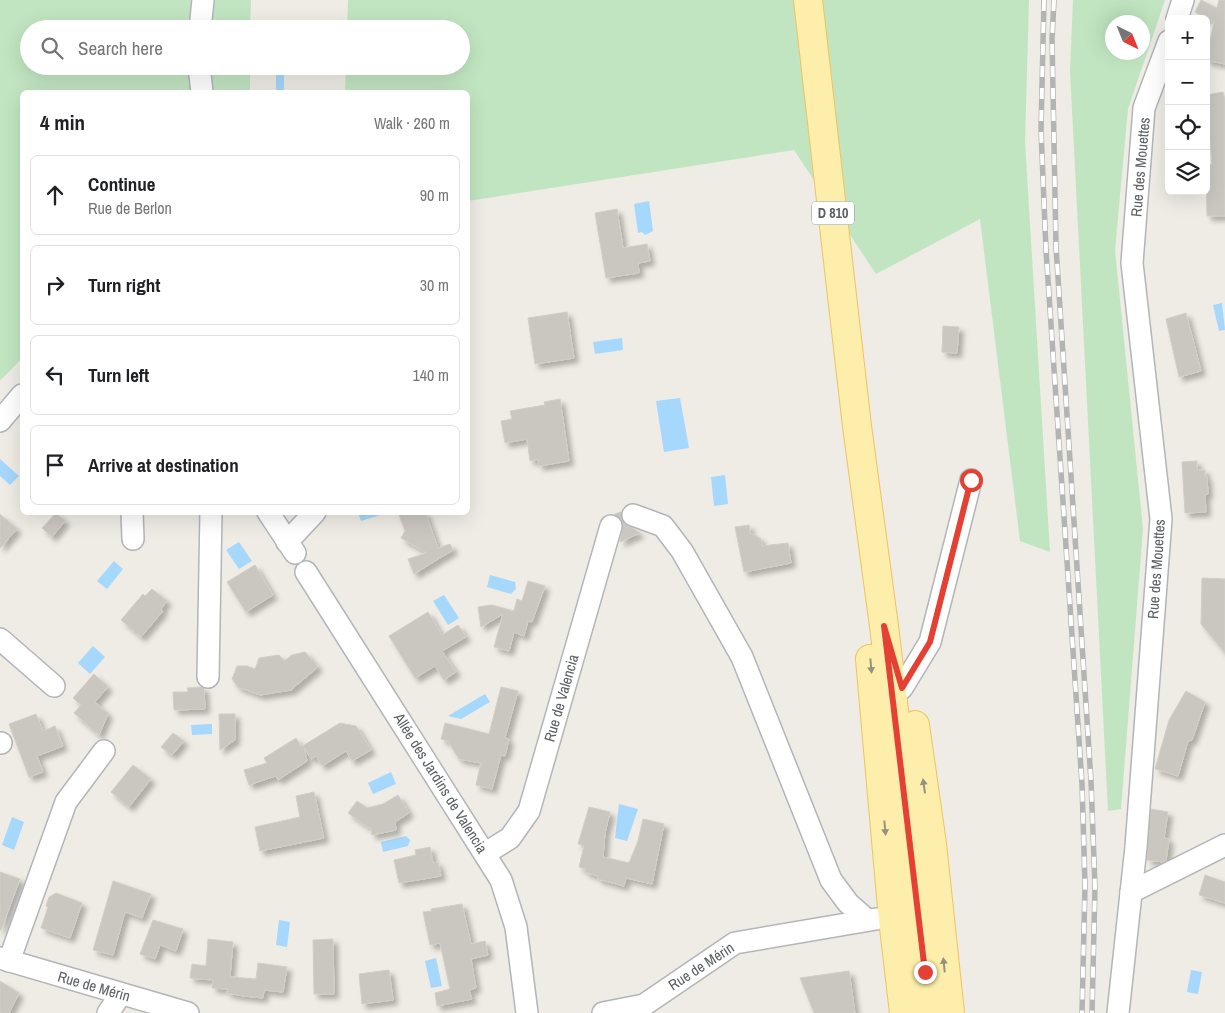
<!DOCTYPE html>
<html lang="en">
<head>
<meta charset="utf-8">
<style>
  :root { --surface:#fff; --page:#f2f2f2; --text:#202124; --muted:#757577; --line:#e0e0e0 }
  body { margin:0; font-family:"Archivo Narrow",sans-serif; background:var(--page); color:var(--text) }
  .controls { position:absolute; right:15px; top:15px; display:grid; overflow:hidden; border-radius:8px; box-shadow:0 5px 20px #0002 }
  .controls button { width:45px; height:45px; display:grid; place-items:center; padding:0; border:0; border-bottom:1px solid var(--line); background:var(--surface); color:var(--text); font:25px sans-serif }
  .compass { position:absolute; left:1105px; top:15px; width:45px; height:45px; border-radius:50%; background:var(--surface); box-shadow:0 5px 20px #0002; rotate:137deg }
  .stop { position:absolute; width:15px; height:15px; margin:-11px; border:4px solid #e54034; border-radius:50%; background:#fff }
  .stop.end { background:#e54034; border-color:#fff; box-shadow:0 1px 5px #0008 }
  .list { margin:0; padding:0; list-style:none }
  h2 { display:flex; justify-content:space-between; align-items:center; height:65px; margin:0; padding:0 20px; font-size:21px }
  h2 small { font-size:16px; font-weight:400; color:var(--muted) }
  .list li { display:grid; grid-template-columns:32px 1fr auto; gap:15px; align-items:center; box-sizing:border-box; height:80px; margin:0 10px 10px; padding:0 10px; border:1px solid var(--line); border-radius:8px }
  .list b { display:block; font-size:19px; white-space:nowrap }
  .list p { margin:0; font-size:16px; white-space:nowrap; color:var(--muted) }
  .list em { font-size:16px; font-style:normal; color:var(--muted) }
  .icon { flex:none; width:28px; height:28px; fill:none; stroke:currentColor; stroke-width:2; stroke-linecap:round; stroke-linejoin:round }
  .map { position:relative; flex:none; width:1225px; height:1013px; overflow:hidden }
  .search { position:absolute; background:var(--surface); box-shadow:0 5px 20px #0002; left:20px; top:20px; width:450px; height:55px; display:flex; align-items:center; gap:12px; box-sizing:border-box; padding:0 18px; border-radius:28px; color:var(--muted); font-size:19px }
  .panel { position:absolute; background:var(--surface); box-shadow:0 5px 20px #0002; left:20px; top:90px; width:450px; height:425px; border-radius:8px }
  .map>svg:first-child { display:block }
</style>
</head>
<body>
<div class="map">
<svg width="1225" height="1013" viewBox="0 0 1225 1013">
  <defs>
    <filter id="shadow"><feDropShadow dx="4.5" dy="4.5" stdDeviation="2.5" flood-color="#0004"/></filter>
  </defs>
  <rect width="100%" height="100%" fill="#eeece4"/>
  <g fill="#c1e5c1" fill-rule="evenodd">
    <path d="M0 0H251L250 29H29V66H250V92H22V358L0 381Z"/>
    <path d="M348 0H1029L1025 142 1050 552 1020 541 980 219 876 274 794 150 468 201V92H345L346 66H461V29H347Z"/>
    <path d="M1073 0H1165L1128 109 1115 250 1143 529 1121 809 1108 811 1070 71ZM1112 22H1142V52H1112Z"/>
  </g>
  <g fill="#a6d7fd">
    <rect x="276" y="68" width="8" height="24"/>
    <path d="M649 201 653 231 645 235 642 232 638 233 634 204Z"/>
    <path d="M1222 303 1225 330 1219 331 1213 305Z"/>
    <path d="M622 338 623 350 595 354 593 342Z"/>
    <path d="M680 398 689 448 664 452 656 401Z"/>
    <path d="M0 459 19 476 10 485 0 476Z"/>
    <path d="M725 475 728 504 714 506 711 477Z"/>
    <path d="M358 513H379L380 515 361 521Z"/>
    <path d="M239 542 252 561 239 569 226 550Z"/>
    <path d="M114 561 123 569 107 589 97 581Z"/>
    <path d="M490 575 515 582 516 589 511 594 487 587Z"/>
    <path d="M444 595 459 618 448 625 433 601Z"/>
    <path d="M93 646 105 657 90 674 78 663Z"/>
    <path d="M485 694 490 702 461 719 448 716Z"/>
    <path d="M212 724V734L192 735 191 725Z"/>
    <path d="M391 772 396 784 373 794 368 783Z"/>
    <path d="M619 804 638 809 627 841 615 838Z"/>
    <path d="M12 817 24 822 14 850 2 845Z"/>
    <path d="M406 836 410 840 408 846 383 852 381 842Z"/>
    <path d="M279 920 290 922 287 947 276 945Z"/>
    <path d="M436 958 442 986 431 988 425 961Z"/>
    <path d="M1191 970 1202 972 1198 994 1187 992Z"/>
  </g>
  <g fill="#cac7c1" stroke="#d3cec3" filter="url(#shadow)">
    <path d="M1201 0 1217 8 1219 0H1225V64L1206 60 1214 22 1195 12Z"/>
    <path d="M1223 92 1225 100V216H1207L1206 165 1212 164 1206 95Z"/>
    <path d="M617 209 623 248 647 244 650 261 638 263 639 273 606 278 595 213Z"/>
    <path d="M567 312 574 358 535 364 528 318Z"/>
    <path d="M1186 313 1201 371 1179 377 1166 319Z"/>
    <path d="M943 326 959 327 957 353 942 352Z"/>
    <path d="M560 399 569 461 539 466 538 459 530 461 527 439 505 443 501 421 512 419 510 411 545 405 544 402Z"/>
    <path d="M1197 461V470H1205V477H1207L1208 494 1205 495 1206 512 1185 513 1182 462Z"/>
    <path d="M398 512H425L438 548 450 544 453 550 414 574 408 559 427 553 401 538 405 531Z"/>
    <path d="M621 512 624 523 640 533 620 542 623 523 615 514Z"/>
    <path d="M56 513 65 521 52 537 42 528Z"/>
    <path d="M0 514 17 529 0 548Z"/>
    <path d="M749 525 750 533 761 539 762 546 788 543 791 563 744 572 735 527Z"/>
    <path d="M255 565 273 595 246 612 227 582Z"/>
    <path d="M1202 578 1225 579V653L1201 624Z"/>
    <path d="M528 581 545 586 532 622 528 621 524 636 514 632 509 651 494 647 503 614 481 627 478 607 492 605 514 611 517 599 522 601Z"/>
    <path d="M152 589 167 601 161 609 163 611 141 637 121 620 143 594 145 596Z"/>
    <path d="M428 612 442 635 458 625 466 637 442 651 456 672 444 680 435 666 415 678 389 636Z"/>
    <path d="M305 652 318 667 291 690 260 695 238 687 232 679 237 666H247L255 669 259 658 279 655 284 661 292 655Z"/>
    <path d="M94 674 108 687 95 702 108 714 99 735 74 713 81 705 73 698Z"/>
    <path d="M201 687 204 688 205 709 174 710 173 692H188L187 688Z"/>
    <path d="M501 687 518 691 505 738 509 739 505 756 501 755 492 789 476 785 481 763 459 759 448 741 441 739 445 723 489 734Z"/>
    <path d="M1186 691 1205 702 1192 740 1188 741 1178 776 1155 769 1169 720Z"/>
    <path d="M36 714 43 731 55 726 63 746 37 756 43 772 29 777 9 724Z"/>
    <path d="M219 714H235V740L220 750Z"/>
    <path d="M340 723 356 726 371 750 352 761 346 751 322 766 316 756 311 759 304 747 307 761 278 780 276 776 249 785 244 770 267 763 264 758 296 738 301 747Z"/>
    <path d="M173 733 184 741 172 755 161 747Z"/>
    <path d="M133 765 151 779 129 807 111 792Z"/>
    <path d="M314 792 324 838 260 851 255 827 300 817 296 796Z"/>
    <path d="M398 795 409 813 395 822 396 830 372 835 371 829 348 813 357 801 367 808 383 804Z"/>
    <path d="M589 807 610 812 605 833 603 857 629 863 638 841 643 819 664 824 652 884 626 878 624 886 598 879V876L585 872 586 869 579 867 584 846 578 844Z"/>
    <path d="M1151 809 1168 812 1164 838 1169 839 1166 861 1164 862 1147 860Z"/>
    <path d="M430 847 433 863 438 862 441 876 399 883 394 860 416 855 415 850Z"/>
    <path d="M0 872 20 879 1 930H0Z"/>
    <path d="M1205 875 1225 882V903L1199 895Z"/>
    <path d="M113 881 151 894 142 918 125 912 113 955 93 950Z"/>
    <path d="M56 893 82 903 70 938 41 928 48 907 46 906 49 897Z"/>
    <path d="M462 904 471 944 485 941 488 955 471 959 476 988 469 990 472 999 437 1006 435 993 450 989 440 943 430 945 423 912 432 911 431 909Z"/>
    <path d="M153 920 183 929 176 951 160 945 155 959 140 954Z"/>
    <path d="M208 939 233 942 230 977 256 979 258 963 287 967 283 992 264 990 263 998 244 996 227 993 228 989 212 988 213 980 190 978 192 964 206 966Z"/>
    <path d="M333 939 334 994H314L313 940Z"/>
    <path d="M389 970 393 1000 362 1004 359 974Z"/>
    <path d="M849 971 855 1013H814L800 978Z"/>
    <path d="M0 981 19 993 9 1013H0Z"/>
  </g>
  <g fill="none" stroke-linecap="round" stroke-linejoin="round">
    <g stroke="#b2b5b9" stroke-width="24">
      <g id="minor">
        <path d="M1177 19 1183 0"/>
        <path d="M200 29 203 0"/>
        <path d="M199 66 202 92"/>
        <path d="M0 421 22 395"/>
        <path d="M132 512 133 539"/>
        <path d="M268 512 295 553"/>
        <path d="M633 515 663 526 682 551 742 657 831 880 848 903 866 919"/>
        <path d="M287 542 315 512"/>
        <path d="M306 572 501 880 516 927 527 1013"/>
        <path d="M0 639 54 686"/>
        <path d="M208 677 211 512"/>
        <path d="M902 688 930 642 971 480"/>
        <path d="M0 743H1"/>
        <path d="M486 853 510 838 529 811 611 526"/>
        <path d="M1131 892 1225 845"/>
        <path d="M0 958 188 1013"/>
        <path d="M9 961 66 802 104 751"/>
        <path d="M108 1013 121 994"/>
        <path d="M603 1013 644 1005 735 943 876 919"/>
        <path d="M1118 1013 1136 847 1161 519 1132 263 1144 108 1169 41"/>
      </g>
    </g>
    <g stroke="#eec45e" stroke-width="30">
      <g id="major">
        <path d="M808 0 857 426 884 626 930 1013"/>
        <path d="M870 659 893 919 904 1013"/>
        <path d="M915 725 932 844 950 1013"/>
      </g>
    </g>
    <use href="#minor" stroke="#fff" stroke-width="21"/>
    <use href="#major" stroke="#fdefab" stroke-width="28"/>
    <g stroke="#b3b4b4" stroke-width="5.5">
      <g id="rail">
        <path d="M1044 0 1041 130 1046 250 1082 784 1085 885 1082 1013"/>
        <path d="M1054 0 1052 39 1056 247 1091 781 1095 887 1092 1013"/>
      </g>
    </g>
    <use href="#rail" stroke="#fff" stroke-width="4" stroke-dasharray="11" stroke-linecap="butt"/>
  </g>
  <defs><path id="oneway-solid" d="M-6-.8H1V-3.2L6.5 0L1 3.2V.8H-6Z" transform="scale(1.25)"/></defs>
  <g fill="#94927d">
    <use href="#oneway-solid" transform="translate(871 666) rotate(85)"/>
    <use href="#oneway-solid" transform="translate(924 786) rotate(-98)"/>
    <use href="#oneway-solid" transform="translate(885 828) rotate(85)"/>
    <use href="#oneway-solid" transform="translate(944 965) rotate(-96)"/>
  </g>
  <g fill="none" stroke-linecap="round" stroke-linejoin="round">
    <path stroke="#e54034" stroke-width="6" d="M925 972 884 626 902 688 930 642 971 480"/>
  </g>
  <g text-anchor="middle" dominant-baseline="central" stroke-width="5" stroke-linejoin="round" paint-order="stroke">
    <rect fill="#fff" stroke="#8d9092" stroke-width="1" x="812" y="201.5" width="42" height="23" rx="4"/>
    <g font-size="14" font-weight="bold" fill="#5c6064">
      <text x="833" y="213">D 810</text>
    </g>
    <g font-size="15" fill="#5c6064" stroke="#fff">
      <text transform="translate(1140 167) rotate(-85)">Rue des Mouettes</text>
      <text transform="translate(1156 569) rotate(-86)">Rue des Mouettes</text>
      <text transform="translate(561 698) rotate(-74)">Rue de Valencia</text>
      <text transform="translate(441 783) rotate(58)">Allée des Jardins de Valencia</text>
      <text transform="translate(701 966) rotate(-33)">Rue de Mérin</text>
      <text transform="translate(94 986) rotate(16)">Rue de Mérin</text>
    </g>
  </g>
</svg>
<div class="controls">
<button>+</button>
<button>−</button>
<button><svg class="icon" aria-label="locate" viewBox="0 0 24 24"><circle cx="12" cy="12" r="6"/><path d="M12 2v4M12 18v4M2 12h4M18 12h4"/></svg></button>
<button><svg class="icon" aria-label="layers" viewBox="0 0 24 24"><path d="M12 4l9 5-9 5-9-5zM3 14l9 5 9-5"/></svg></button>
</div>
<svg class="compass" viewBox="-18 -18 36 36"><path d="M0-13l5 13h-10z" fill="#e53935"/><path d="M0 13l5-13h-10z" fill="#757577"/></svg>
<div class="stop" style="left:971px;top:480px"></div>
<div class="stop end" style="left:925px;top:972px"></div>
<div class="search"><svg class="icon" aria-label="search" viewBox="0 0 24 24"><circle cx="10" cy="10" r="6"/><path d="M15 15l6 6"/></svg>Search here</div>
<section class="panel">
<h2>4 min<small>Walk · 260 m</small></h2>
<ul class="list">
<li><svg class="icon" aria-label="ahead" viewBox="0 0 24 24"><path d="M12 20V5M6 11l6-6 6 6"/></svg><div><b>Continue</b><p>Rue de Berlon</p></div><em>90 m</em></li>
<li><svg class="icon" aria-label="right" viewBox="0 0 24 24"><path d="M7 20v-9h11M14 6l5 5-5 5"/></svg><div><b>Turn right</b></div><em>30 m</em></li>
<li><svg class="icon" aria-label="left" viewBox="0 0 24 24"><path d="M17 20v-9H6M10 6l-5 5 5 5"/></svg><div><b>Turn left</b></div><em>140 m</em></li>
<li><svg class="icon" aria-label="arrive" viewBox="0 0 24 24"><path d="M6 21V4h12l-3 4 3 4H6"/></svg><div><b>Arrive at destination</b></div></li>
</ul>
</section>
</div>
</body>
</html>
